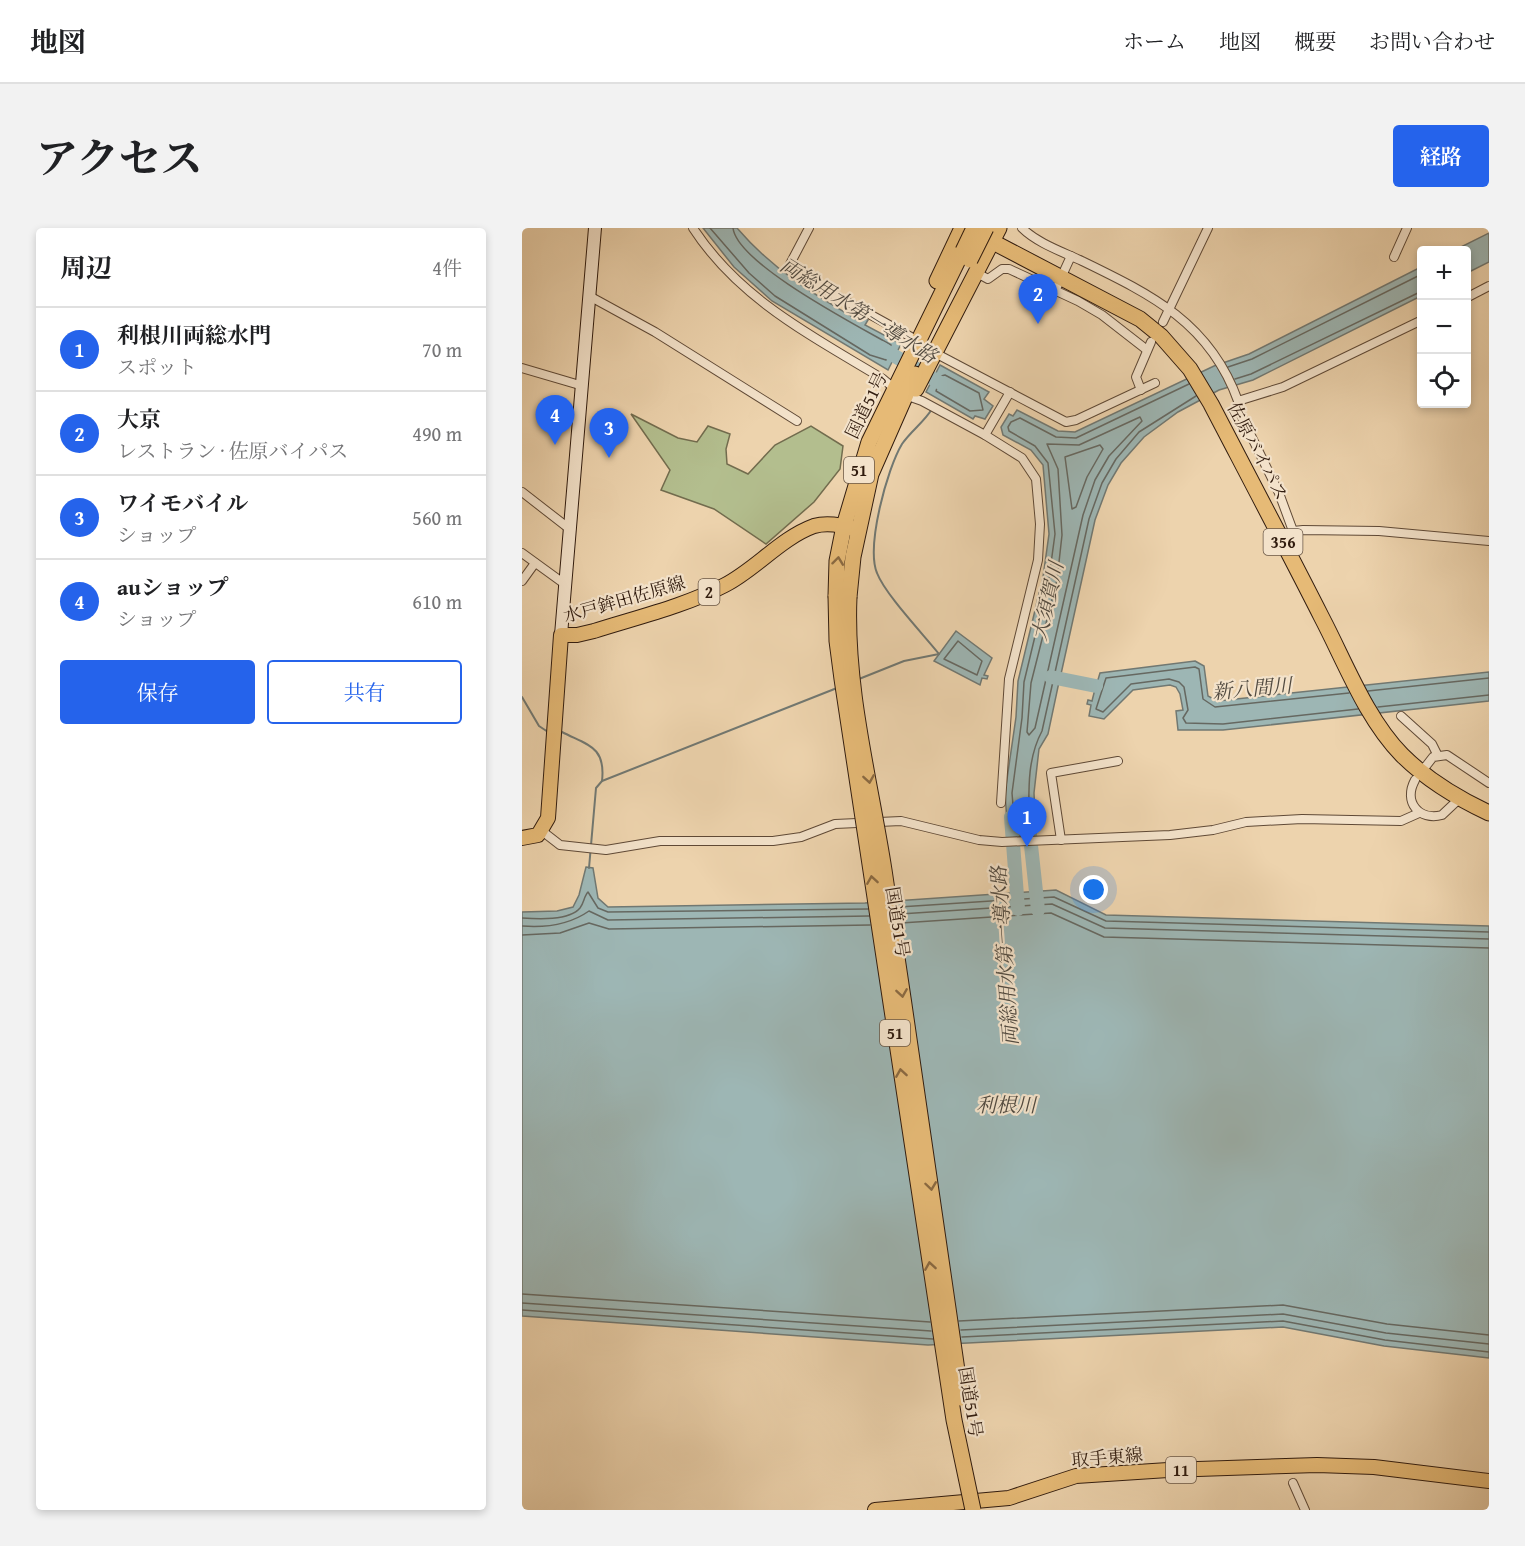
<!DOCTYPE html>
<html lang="ja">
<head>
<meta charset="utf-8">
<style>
  :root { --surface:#fff; --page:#f2f2f2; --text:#202124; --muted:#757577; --line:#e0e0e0; --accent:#2563eb }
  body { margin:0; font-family:"Gentium Book Plus","Noto Serif JP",serif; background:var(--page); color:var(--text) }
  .controls { position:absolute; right:18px; top:18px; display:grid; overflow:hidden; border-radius:6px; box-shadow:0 3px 9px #0003 }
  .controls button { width:54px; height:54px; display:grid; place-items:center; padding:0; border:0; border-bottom:2px solid var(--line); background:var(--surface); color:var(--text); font:30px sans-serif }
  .you { position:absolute; left:572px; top:662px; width:21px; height:21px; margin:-15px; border:4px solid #fff; border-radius:50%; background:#1a73e8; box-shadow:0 0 0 9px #1a73e833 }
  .badge { display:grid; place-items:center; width:39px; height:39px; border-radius:50%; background:var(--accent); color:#fff; font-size:20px; font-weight:700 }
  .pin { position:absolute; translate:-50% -50px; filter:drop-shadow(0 2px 3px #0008) }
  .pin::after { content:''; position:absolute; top:32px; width:21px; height:18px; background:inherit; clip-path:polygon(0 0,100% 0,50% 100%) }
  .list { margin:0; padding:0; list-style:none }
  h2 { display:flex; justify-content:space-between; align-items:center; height:78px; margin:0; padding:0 24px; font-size:26px }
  h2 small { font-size:20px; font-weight:400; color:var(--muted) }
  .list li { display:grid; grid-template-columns:39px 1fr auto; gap:18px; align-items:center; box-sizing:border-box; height:84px; padding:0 24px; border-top:2px solid var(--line) }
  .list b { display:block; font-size:22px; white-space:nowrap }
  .list p { margin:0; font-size:20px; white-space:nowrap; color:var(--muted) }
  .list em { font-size:20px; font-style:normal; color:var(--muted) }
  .actions { display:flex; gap:12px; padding:18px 24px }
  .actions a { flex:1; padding:14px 0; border:2px solid var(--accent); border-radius:6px; text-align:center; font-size:21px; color:var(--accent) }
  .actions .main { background:var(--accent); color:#fff }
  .icon { flex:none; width:33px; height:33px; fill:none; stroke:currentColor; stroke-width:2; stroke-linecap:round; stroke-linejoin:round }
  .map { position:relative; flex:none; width:967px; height:1282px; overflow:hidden; border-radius:6px }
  header { display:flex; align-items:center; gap:36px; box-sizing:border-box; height:84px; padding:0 30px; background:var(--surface); border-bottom:2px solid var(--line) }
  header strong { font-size:28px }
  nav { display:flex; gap:33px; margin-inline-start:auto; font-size:21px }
  .intro { display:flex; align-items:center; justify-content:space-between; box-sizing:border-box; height:144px; padding:0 36px }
  h1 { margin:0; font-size:42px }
  .button { padding:15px 27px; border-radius:6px; background:var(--accent); color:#fff; font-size:21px; font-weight:700 }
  main { display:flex; gap:36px; padding:0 36px }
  aside { flex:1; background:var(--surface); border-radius:6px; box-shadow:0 3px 9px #0003 }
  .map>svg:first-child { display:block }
</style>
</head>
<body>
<header>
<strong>地図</strong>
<nav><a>ホーム</a><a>地図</a><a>概要</a><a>お問い合わせ</a></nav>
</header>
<div class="intro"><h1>アクセス</h1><a class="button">経路</a></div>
<main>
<aside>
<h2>周辺<small>4件</small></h2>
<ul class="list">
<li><span class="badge">1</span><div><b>利根川両総水門</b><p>スポット</p></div><em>70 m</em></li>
<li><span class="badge">2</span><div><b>大京</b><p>レストラン · 佐原バイパス</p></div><em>490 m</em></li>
<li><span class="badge">3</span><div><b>ワイモバイル</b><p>ショップ</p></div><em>560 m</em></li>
<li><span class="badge">4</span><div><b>auショップ</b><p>ショップ</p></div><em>610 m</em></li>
</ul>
<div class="actions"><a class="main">保存</a><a>共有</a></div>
</aside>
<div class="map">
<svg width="967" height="1282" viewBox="0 0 967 1282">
  <rect width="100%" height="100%" fill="#edd3ad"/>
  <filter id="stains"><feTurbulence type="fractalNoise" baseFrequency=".00333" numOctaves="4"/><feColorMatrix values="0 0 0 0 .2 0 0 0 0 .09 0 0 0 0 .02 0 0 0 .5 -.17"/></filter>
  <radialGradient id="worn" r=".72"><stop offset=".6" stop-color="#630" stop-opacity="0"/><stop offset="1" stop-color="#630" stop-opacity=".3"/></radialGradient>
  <path fill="#b3be8e" stroke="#726c4e" stroke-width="1.5" d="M109 186 156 210 175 214 186 198 208 206 204 221 205 236 226 246 253 217 289 198 321 218 318 241 292 274 244 316 192 281 139 262 148 242Z"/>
  <g fill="#9db6b4" stroke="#717872" stroke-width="1.5">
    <path d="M181 0H215C250 41 291 66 336 92L339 88 346 92 343 97 379 116 366 142 250 73 212 39Z"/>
    <path d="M967 5V34L945 45 944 22H933Z"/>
    <path d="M899 39V68L731 152 697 162 656 184 622 209 599 235 586 257 573 292 539 446 542 447 540 454H537L526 506 517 521 512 565 514 608H486L483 565 494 489 496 453 521 349 527 306 521 237 509 222 481 207 479 199 487 186 491 188 495 182 536 203 553 204 692 138 727 126Z"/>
    <path d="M418 137 467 164 462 171 471 178 463 191 453 188 451 191 404 164Z"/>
    <path d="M434 403 470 430 462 447 466 448 465 451 460 450 458 457 412 433Z"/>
    <path d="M673 433 682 438 686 468 695 473 967 444V473L701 502H656L654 483 661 482 658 466 654 459 648 457 611 462 582 491 567 488 569 477 565 476 566 472 570 473 573 461 556 457 557 452 575 455 578 445Z"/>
    <path d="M64 639 71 640 76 670 86 679 343 675 534 662 584 687 967 698V1130L862 1118 761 1099 406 1117 0 1088V684L35 683 51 679 57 667Z"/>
  </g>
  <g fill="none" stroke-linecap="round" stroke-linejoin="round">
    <g stroke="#666861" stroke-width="1.5">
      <path d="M188 0 227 45 253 68 348 127 364 132 369 117C338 99 215 36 211 0"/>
      <path d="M706 139 730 131 900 46"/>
      <path d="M423 147 457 165 461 182 448 183 414 163 419 148Z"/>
      <path d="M713 151 729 146 900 63"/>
      <path d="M667 156 554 210 534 209 498 190 489 194 486 199 487 203 513 218 526 235 533 306 527 350 502 454 500 490 490 565 493 601 507 600C507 566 504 533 520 503L567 291 580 255 594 231 617 204 674 168"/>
      <path d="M618 189 620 193 587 228 573 252 561 287 513 500 507 507 505 504 509 455 535 352 540 307 536 241 525 216 557 217Z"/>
      <path d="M578 217 581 221 565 249 554 279 550 281 543 229Z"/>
      <path d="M436 413 460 433 455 447 422 431Z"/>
      <path d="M846 463 967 450"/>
      <path d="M827 465 693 479 681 471 677 441 673 439 584 450 574 481 581 484 609 456 647 451 657 454 662 459 666 482 661 490 664 495 701 496 836 481"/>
      <path d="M856 479 967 467"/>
      <path d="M377 679 532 669 584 693 967 704"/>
      <path d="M378 686 530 676 583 700 967 711"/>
      <path d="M0 690C15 691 47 693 58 680 62 675 62 668 66 664L76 680 86 684 346 681"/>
      <path d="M379 695 529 685 582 709 967 720"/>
      <path d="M0 698C25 700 47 697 67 683L86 692 347 688"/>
      <path d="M0 707 38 705 67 695 87 701 348 697"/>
      <path d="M0 1066 408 1094"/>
      <path d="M0 1075 409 1103"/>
      <path d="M0 1082 411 1111"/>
      <path d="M437 1093 761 1077 865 1096 967 1107"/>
      <path d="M439 1102 761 1086 864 1105 967 1116"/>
      <path d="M440 1109 761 1093 863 1112 967 1124"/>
    </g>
    <g stroke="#717872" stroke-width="2">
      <path d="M337 451 382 433 417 426C401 406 363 366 355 345 344 318 365 241 380 216 389 203 402 194 410 181"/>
      <path d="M0 469 17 498 26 504"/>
      <path d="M40 504C65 517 84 518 80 553"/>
      <path d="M67 640 74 560 80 553 315 460"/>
    </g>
    <g stroke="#9db6b4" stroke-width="14">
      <path d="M359 120 427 160"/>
      <path d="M529 449 574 458"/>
      <path d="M489 589 496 681"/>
      <path d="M507 599 516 682"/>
    </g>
    <g stroke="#5f4936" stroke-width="10">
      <g id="street">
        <path d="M171 0C217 71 290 108 361 151L374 162"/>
        <path d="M287 0 267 38 291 55 389 109"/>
        <path d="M500 0C515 15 541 24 560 33 630 67 688 95 716 173L761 159 900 92"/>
        <path d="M872 29 885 0"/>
        <path d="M455 45 466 51 480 41H487L556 73 580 87 625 122"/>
        <path d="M533 63 549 28"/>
        <path d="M69 69 133 104 275 193"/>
        <path d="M944 70 967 58"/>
        <path d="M641 94 686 0"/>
        <path d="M413 125 544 194 554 192 633 155"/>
        <path d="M0 140 61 158"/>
        <path d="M619 162 614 149 629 114"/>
        <path d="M383 167 400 173 463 207 500 230 514 251 518 296 516 332 487 451 479 575"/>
        <path d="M716 173 718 185 757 265 771 303"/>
        <path d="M463 207 488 164"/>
        <path d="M0 264 49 302"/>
        <path d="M749 316 771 303 781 302 857 303 967 313"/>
        <path d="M0 325 44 357"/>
        <path d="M0 353 13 335"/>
        <path d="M879 488 910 516 915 526"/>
        <path d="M904 538 911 529 925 527 967 555"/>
        <path d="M893 552C881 574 897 593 920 587L937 571"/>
        <path d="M20 603 38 617 84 622 138 613H251L279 609 313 596 379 593 457 612 480 614 648 607 691 602 724 594 780 591 879 593 897 585"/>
        <path d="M539 612 529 545 596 533"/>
        <path d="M771 1255 783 1282"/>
      </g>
    </g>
    <g stroke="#301b0e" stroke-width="14">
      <path id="secondary" d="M39 407 73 0"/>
    </g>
    <g stroke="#301b0e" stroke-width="16">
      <g id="primary">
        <path d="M0 610 16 607 26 590 39 407H55L72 403C116 389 163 378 203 357 234 341 259 310 292 298 305 294 320 297 333 301"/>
        <path d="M353 1282 487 1270 554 1248 646 1242 795 1237 852 1239 967 1253"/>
      </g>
    </g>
    <g stroke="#301b0e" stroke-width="17">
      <g id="highway">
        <path d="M450 3 618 91 639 108 668 141 689 176C726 247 764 319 800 390 824 436 844 490 880 527 906 553 935 570 967 585"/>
        <path d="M415 53 440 0"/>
        <path d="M394 161 477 0"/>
        <path d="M314 368 315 333 322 298 347 214 438 28"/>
        <path d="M327 369 331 329 349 246 393 146"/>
      </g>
    </g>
    <use href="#street" stroke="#f3e2ca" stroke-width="8"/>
    <use href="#secondary" stroke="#f3e2ca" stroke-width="12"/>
    <use href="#primary" stroke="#e6ba76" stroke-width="14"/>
    <use href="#highway" stroke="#e6ba76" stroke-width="15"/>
    <g stroke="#301b0e" stroke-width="17" stroke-linecap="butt">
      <g id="highway-bridge">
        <path d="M441 23 452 0"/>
        <path d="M448 32 464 0"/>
        <path d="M314 368 315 413 320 451 432 1192 451 1282"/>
        <path d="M327 369C323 460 348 552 362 642 388 818 415 994 439 1170"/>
      </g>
    </g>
    <use href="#highway-bridge" stroke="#e6ba76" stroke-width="15"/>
  </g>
  <defs><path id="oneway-chevron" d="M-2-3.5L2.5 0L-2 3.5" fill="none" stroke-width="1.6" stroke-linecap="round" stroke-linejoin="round" transform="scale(1.5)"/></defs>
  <g stroke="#8b6a42">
    <use href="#oneway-chevron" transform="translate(316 333) rotate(-83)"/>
    <use href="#oneway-chevron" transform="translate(347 551) rotate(81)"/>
    <use href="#oneway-chevron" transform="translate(350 652) rotate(-99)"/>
    <use href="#oneway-chevron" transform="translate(380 765) rotate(81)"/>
    <use href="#oneway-chevron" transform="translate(379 845) rotate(-99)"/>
    <use href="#oneway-chevron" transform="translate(409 958) rotate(82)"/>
    <use href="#oneway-chevron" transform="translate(408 1038) rotate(-99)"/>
  </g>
  <g text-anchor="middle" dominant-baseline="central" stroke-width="4.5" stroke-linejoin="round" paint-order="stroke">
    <g fill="#f3e2ca" stroke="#6a5746" stroke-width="1.5">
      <rect x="322" y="229" width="30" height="26" rx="4.5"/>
      <rect x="741.5" y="301" width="39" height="26" rx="4.5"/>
      <rect x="176.5" y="351" width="21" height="26" rx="4.5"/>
      <rect x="358" y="792" width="30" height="26" rx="4.5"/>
      <rect x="644" y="1229" width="30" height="26" rx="4.5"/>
    </g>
    <g font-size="16" font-weight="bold" fill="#301b0e">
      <text x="337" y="242">51</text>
      <text x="761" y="314">356</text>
      <text x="187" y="364">2</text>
      <text x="373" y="805">51</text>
      <text x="659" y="1242">11</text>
    </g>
    <g font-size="18" fill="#301b0e" stroke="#f3e2ca">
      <text transform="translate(344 177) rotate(-64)">国道51号</text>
      <text transform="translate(736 223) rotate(62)">佐原バイパス</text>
      <text transform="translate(102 371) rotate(-16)">水戸鉾田佐原線</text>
      <text transform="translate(376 694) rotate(81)">国道51号</text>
      <text transform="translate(449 1174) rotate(81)">国道51号</text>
      <text transform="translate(585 1229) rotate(-5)">取手東線</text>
    </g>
    <g font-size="20" font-style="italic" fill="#514a40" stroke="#f3e2ca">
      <text transform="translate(337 82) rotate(32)">両総用水第一導水路</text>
      <text transform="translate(525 373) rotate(-77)">大須賀川</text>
      <text transform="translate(730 460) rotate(-5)">新八間川</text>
      <text transform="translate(482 728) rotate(-94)">両総用水第一導水路</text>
      <text x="484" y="876">利根川</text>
    </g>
  </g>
  <rect width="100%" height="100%" filter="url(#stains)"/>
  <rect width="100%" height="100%" fill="url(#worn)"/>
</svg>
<div class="controls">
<button>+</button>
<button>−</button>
<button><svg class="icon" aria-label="locate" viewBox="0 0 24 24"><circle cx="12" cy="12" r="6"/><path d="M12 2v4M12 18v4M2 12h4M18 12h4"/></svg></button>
</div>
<div class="you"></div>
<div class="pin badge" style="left:505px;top:619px">1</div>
<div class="pin badge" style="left:516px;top:96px">2</div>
<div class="pin badge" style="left:87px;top:230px">3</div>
<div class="pin badge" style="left:33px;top:217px">4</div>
</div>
</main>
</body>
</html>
